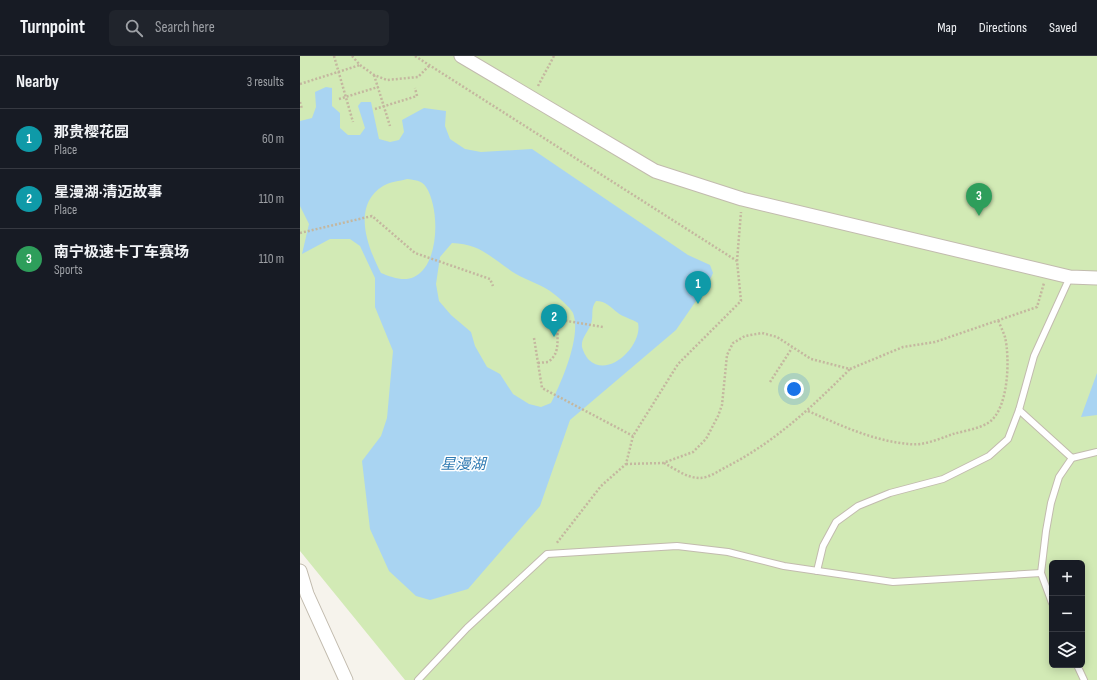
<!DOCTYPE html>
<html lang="en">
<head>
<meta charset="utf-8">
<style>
  :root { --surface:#171b24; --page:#20242c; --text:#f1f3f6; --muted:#9ea1a6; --line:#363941; --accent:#d93025 }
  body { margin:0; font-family:"Sofia Sans Condensed","Noto Sans SC",sans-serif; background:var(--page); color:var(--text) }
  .controls { position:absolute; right:12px; bottom:12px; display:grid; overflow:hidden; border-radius:6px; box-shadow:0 2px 10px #0003 }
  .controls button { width:36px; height:36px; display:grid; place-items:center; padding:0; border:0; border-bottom:1px solid var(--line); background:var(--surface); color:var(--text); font:20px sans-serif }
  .you { position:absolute; left:494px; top:333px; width:14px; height:14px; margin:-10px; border:3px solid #fff; border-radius:50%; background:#1a73e8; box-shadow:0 0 0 6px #1a73e833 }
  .badge { display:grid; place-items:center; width:26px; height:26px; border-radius:50%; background:var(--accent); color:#fff; font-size:13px; font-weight:700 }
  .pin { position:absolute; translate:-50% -33px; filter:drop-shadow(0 1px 2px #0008) }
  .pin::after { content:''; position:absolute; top:21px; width:14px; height:12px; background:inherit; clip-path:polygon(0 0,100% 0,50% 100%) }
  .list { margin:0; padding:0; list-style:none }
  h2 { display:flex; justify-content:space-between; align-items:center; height:52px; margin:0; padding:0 16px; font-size:17px }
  h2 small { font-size:13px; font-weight:400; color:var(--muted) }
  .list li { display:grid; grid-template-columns:26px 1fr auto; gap:12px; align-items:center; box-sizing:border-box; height:60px; padding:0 16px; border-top:1px solid var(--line) }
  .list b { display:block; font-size:15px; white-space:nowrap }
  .list p { margin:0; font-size:13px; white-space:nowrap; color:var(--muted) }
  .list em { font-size:13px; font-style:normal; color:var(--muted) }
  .icon { flex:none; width:22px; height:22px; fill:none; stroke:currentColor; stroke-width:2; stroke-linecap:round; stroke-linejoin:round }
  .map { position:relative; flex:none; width:797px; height:624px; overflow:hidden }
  header { display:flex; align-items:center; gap:24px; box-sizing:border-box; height:56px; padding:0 20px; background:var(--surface); border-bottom:1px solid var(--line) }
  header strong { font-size:19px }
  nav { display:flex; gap:22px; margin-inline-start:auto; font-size:14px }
  .search { width:280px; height:36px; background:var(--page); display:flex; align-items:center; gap:10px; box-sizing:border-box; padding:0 14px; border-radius:6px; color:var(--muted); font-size:15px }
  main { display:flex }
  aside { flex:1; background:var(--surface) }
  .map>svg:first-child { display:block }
</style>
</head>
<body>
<header>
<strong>Turnpoint</strong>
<div class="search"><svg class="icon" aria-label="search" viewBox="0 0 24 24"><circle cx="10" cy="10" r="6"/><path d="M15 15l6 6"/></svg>Search here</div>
<nav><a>Map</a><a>Directions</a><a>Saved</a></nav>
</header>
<main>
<aside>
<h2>Nearby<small>3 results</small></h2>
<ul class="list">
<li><span class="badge" style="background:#0f9aa8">1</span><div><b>那贵樱花园</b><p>Place</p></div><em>60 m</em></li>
<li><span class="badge" style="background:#0f9aa8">2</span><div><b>星漫湖·清迈故事</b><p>Place</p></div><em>110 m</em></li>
<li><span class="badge" style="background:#2e9e5b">3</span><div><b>南宁极速卡丁车赛场</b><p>Sports</p></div><em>110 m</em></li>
</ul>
</aside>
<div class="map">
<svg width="797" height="624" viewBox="0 0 797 624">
  <rect width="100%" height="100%" fill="#f6f3ec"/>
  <path fill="#d2eab5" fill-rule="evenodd" d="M0 0H797V624H105L0 495ZM752 507H782V609H752Z"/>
  <g fill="#a9d4f2" fill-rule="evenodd">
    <path d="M26 31 32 32V50L40 57V72L48 79H60L65 72 58 50 61 46H71L79 83 90 86 99 84 104 76 102 64 124 52 146 55 145 70 150 83 165 93 181 96 232 93 388 199 410 209 413 217 409 226 376 274 270 364 240 450 168 533 130 544 116 540 89 515 70 473 62 405 81 380 87 362 93 295 75 251V222L60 190 50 183H30L2 198 9 168 0 150V65L12 62 16 51 15 36ZM107 123C114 124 122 124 126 131 140 152 140 209 114 221 104 226 91 221 81 217 68 192 51 150 83 130 89 126 100 125 107 123ZM152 187C182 188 192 203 216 218 228 225 243 229 254 238 259 242 270 251 273 257 282 280 261 327 251 347L241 351 229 348 213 338 200 318 187 311 175 290 171 276 151 259 139 245 136 228 140 201ZM296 245C306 245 310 251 318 257 323 261 332 263 338 267 343 289 309 323 289 304 286 301 283 295 282 291 281 282 288 276 291 268 294 259 290 253 296 245Z"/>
    <path d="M797 317V359L781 361Z"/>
  </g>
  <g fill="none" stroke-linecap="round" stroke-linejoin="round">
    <g stroke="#c2bbae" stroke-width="8">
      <g id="lane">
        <path d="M719 354 772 402"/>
        <path d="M517 515 523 490 536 466 558 450 590 437 643 423 689 400 708 383 719 354 734 300 770 221"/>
        <path d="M752 547 741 517 746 475 751 447 759 421 772 402 797 396"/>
        <path d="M777 609 784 624"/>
        <path d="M118 624 167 572 247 498 377 490 428 496 484 510 593 526 741 517"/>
      </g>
    </g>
    <g stroke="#c2bbae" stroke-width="15">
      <g id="street">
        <path d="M161 0 355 115 442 143 770 221 797 222"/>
        <path d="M0 515 7 538 46 624"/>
      </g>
    </g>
    <g stroke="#c4b79f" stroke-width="2.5" stroke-dasharray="2 2" stroke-linecap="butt">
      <path d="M34 0 53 66"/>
      <path d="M52 0 60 9 74 19 87 24 118 21 130 9"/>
      <path d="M115 0 437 205 441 245 378 308 333 380 326 408 301 430 256 488"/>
      <path d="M74 19 90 70"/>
      <path d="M0 28 60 9"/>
      <path d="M238 30 254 0"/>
      <path d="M39 43 78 31"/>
      <path d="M0 46 2 53"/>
      <path d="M75 53 117 40 115 32"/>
      <path d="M0 177 72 160 115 197 190 223 193 230"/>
      <path d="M437 205 441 156"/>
      <path d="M234 282 242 332 333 380"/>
      <path d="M238 307 248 306C264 295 253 278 261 264L303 271"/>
      <path d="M470 326 492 292"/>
      <path d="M508 355C540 369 573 385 609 388 623 390 639 383 653 378 664 375 678 373 688 367 709 354 710 302 705 281 703 275 700 269 698 264"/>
      <path d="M364 407C375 413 387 422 400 422 409 422 420 414 428 410 476 385 512 351 550 313"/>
      <path d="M326 408 363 407 393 396 406 383 418 360 422 349 427 299 433 287 445 280 462 277 477 281 511 303 550 313 603 291 635 286 737 251 744 227"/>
    </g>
    <use href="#lane" stroke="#fff" stroke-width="6"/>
    <use href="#street" stroke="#fff" stroke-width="13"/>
  </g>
  <g text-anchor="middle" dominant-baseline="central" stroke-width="3" stroke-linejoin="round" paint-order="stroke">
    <g font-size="15" font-style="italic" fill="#2e7ab2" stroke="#fff">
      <text x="163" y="408">星漫湖</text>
    </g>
  </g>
</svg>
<div class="controls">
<button>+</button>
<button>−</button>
<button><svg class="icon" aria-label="layers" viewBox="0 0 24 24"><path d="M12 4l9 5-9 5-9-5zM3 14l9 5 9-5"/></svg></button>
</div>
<div class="you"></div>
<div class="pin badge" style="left:398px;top:248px;background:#0f9aa8">1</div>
<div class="pin badge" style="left:254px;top:281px;background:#0f9aa8">2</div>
<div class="pin badge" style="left:679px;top:160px;background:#2e9e5b">3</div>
</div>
</main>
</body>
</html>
